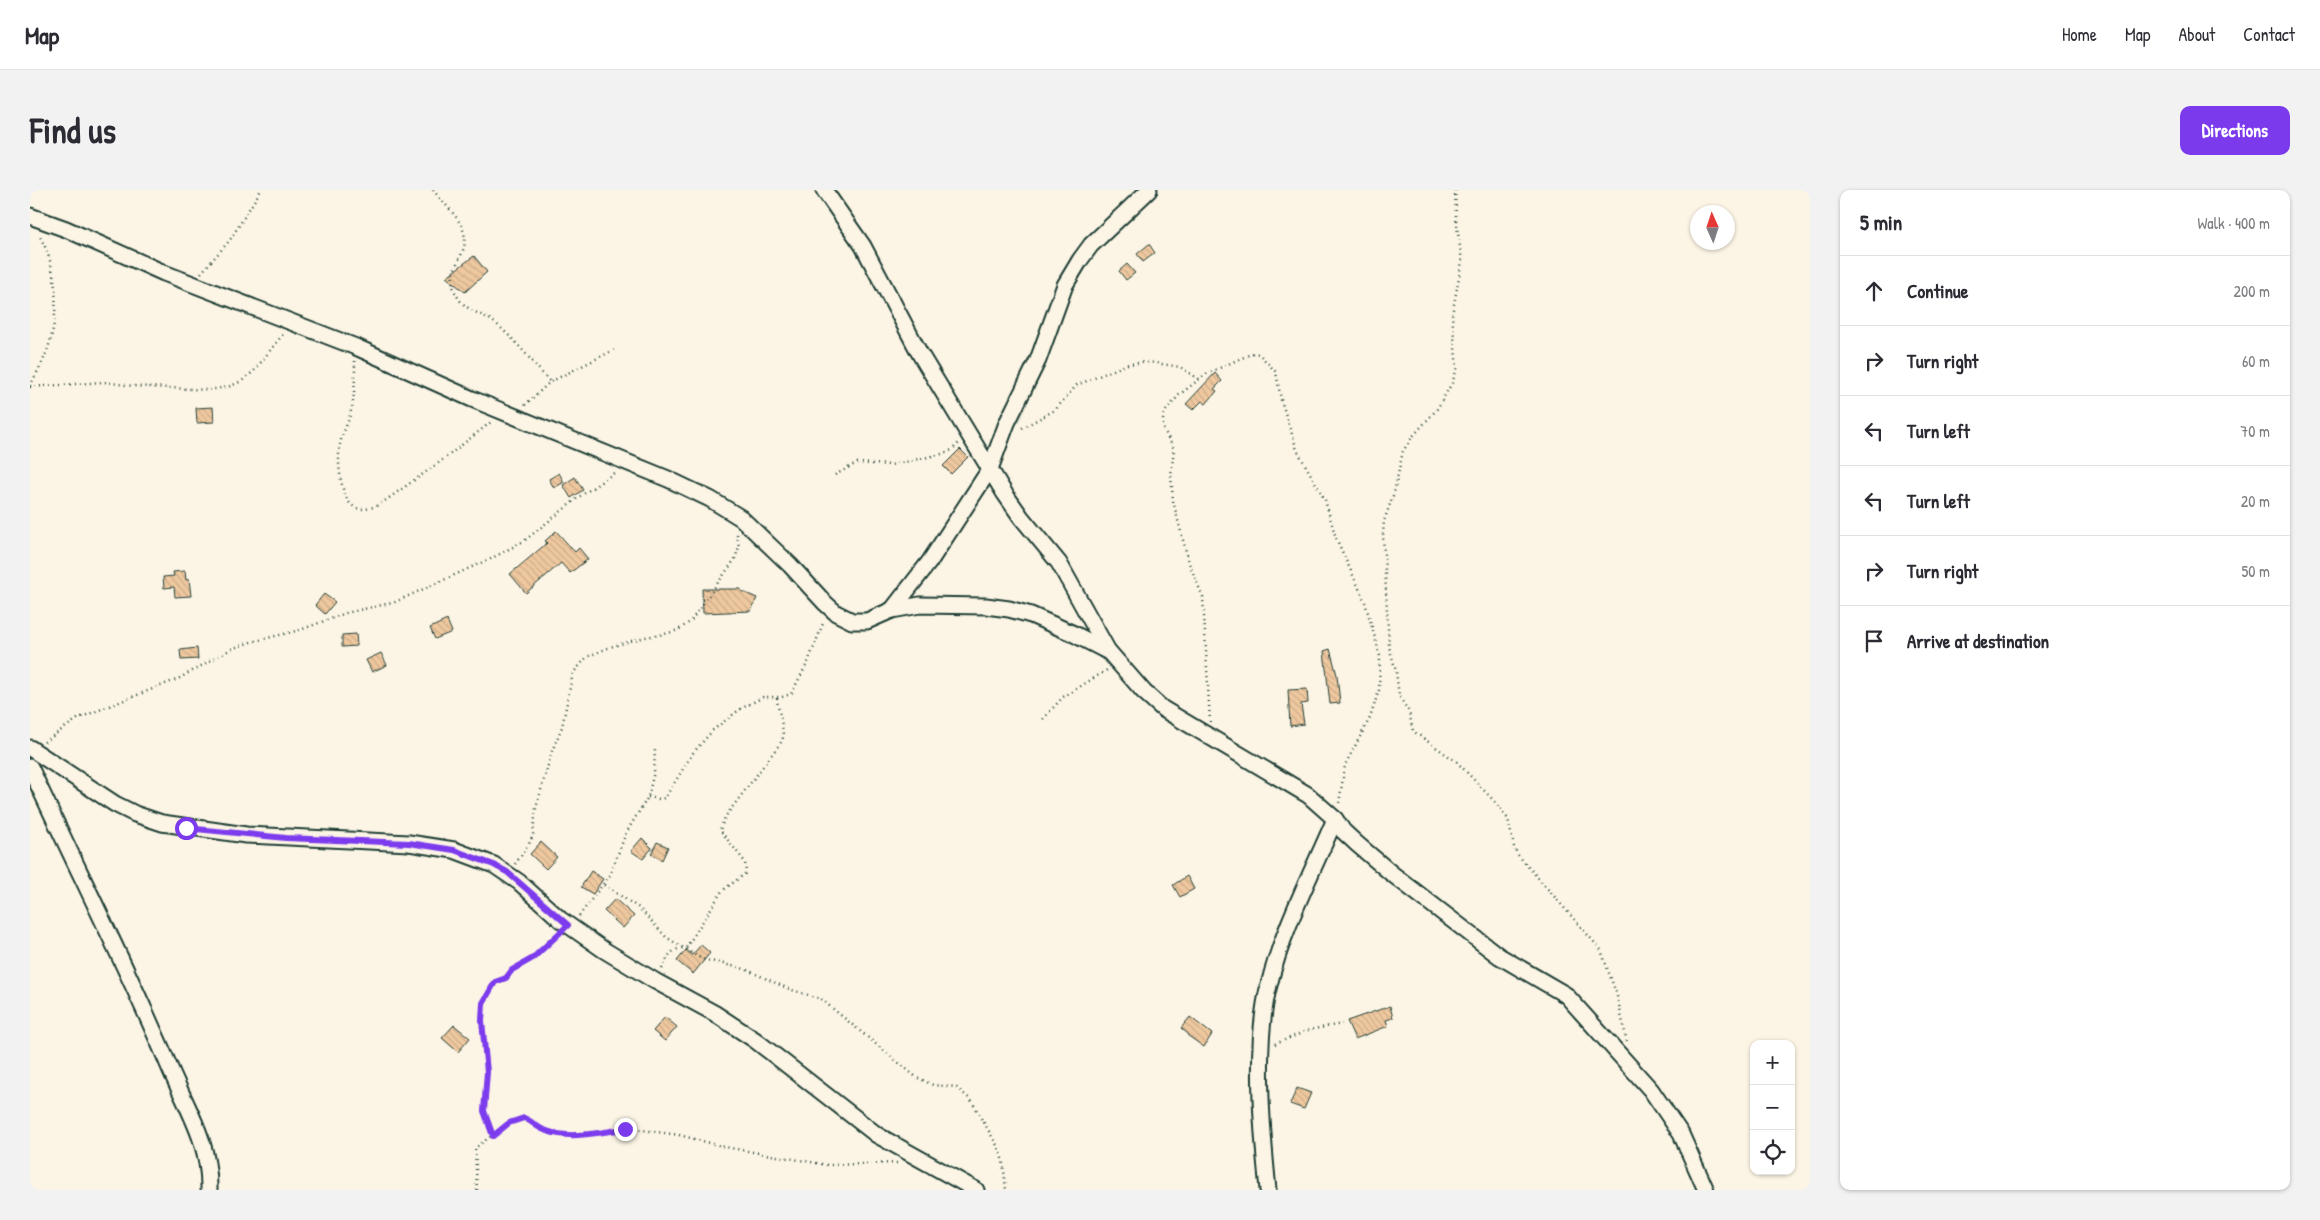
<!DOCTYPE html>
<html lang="en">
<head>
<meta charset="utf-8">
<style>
  :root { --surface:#fff; --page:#f2f2f3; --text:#2b2b33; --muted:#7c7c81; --line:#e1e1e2; --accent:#7c3aed }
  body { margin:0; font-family:"Patrick Hand",sans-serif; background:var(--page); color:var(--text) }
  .controls { position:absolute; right:15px; bottom:15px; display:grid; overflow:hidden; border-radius:10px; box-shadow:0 1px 4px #0004 }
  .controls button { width:45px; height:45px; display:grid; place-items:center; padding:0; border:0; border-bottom:1px solid var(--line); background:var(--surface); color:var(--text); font:25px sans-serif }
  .compass { position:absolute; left:1660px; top:15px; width:45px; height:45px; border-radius:50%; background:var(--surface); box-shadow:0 1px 4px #0004; rotate:357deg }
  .stop { position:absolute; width:15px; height:15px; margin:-11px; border:4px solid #7c3aed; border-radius:50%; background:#fff }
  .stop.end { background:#7c3aed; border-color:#fff; box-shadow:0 1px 5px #0008 }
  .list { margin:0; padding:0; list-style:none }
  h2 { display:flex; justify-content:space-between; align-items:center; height:65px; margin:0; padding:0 20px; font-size:21px }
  h2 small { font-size:16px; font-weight:400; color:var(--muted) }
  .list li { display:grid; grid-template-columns:32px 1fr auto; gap:15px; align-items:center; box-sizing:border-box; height:70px; padding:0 20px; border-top:1px solid var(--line) }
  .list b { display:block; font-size:19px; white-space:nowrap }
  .list em { font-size:16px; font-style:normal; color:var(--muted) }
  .icon { flex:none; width:28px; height:28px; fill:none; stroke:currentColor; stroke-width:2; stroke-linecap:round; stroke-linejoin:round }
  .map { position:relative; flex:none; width:1780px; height:1000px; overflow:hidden; border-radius:10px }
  header { display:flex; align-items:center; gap:30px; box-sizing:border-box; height:70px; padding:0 25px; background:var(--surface); border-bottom:1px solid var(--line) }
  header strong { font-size:24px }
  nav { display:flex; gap:28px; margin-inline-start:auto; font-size:18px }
  .intro { display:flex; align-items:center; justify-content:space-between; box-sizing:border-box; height:120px; padding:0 30px }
  h1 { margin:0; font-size:35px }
  .button { padding:12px 22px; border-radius:10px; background:var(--accent); color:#fff; font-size:18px; font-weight:700 }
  main { display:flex; gap:30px; padding:0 30px }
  aside { flex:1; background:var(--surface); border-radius:10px; box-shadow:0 1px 4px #0004 }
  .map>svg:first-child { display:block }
</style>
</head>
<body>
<header>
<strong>Map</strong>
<nav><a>Home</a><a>Map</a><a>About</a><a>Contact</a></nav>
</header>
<div class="intro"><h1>Find us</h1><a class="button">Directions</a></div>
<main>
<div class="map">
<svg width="1780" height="1000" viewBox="0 0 1780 1000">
  <defs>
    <pattern id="building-back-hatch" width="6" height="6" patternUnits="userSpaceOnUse" patternTransform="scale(1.25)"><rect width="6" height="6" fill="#efc89f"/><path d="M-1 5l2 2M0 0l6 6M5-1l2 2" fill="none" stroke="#ccad8a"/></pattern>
  </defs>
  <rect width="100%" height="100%" fill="#fcf5e5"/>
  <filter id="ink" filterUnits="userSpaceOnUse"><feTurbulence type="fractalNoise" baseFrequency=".02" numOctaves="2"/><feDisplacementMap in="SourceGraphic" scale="10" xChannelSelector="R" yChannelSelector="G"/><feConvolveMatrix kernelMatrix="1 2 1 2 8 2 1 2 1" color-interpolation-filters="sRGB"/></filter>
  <g filter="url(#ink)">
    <g fill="url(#building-back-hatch)" stroke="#1f3d34">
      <path d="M1119 54 1125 63 1113 72 1107 64Z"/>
      <path d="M444 66 457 82 435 102 416 87Z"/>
      <path d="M1097 74 1105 83 1096 90 1089 81Z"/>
      <path d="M1185 183 1192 191 1184 199 1187 201 1176 214 1172 211 1163 220 1156 214Z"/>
      <path d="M183 217 184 232 167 233 166 218Z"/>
      <path d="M930 259 938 267 921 284 913 276Z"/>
      <path d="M529 283 534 292 524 298 519 289Z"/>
      <path d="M545 287 553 300 541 308 533 295Z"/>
      <path d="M526 341 545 362 549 358 558 369 540 383 531 373 496 403 480 384 517 353 515 351Z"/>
      <path d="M155 381 156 390 159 389 161 406 145 407 144 397 134 398 133 387 144 386 143 382Z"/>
      <path d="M672 399H711V401L727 408 721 421 673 423Z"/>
      <path d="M294 404 305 412 295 424 285 415Z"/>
      <path d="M417 430 422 442 405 449 400 438Z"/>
      <path d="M326 444 327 456 312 457V445Z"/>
      <path d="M167 458 168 469 151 470 150 460Z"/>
      <path d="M1300 459 1307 485 1310 513 1300 514 1294 461Z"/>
      <path d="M351 463 357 475 342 482 336 470Z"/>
      <path d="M1277 499 1278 513 1271 514 1274 534 1260 536 1258 500Z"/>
      <path d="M612 648 622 658 613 669 601 661Z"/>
      <path d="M511 652 527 667 516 679 500 664Z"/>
      <path d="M627 652 638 657 632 670 621 664Z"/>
      <path d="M561 681 573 689 563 704 551 697Z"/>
      <path d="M1157 686 1164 699 1150 707 1143 695Z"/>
      <path d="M585 709 604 726 593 738 574 721Z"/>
      <path d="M671 755 680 763 663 784 647 771 656 760 662 765Z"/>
      <path d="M1360 816 1363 828 1356 830 1358 836 1325 849 1317 831Z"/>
      <path d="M635 827 647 837 635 851 623 841Z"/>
      <path d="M1160 827 1182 844 1174 857 1157 845 1158 844 1151 838Z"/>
      <path d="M424 835 440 848 428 862 412 848Z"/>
      <path d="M1267 898 1281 903 1274 919 1260 914Z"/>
    </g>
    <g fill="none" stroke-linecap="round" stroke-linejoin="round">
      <g stroke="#1f3d34" stroke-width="19">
        <g id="street">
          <path d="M794 0 833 56 890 164 975 304 991 327 1029 373 1078 461"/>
          <path d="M0 26 36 39 134 83 326 157 442 209 638 289 680 309 711 328 760 375 795 413 806 423 822 431H837L862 420 890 415 956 416 979 419 1001 425 1044 444 1079 462 1114 502 1133 519 1278 605 1305 629 1313 641 1327 654 1361 683 1469 766 1536 805 1621 900 1651 944 1676 1000"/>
          <path d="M862 420 900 371 960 279 977 233 1008 170 1035 95 1050 70 1061 55 1119 0"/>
          <path d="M0 558 85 614 105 624 132 633 216 645 379 653 424 660 464 675 489 692 531 730 574 760 625 791 684 823 725 850 847 945 946 1000"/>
          <path d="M0 577C46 677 96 775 139 876 157 919 180 952 179 1000"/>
          <path d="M1238 1000C1232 941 1224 852 1239 795 1253 738 1282 683 1305 629"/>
        </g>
      </g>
      <g stroke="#1f3d34" stroke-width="2.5" stroke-dasharray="1 4" stroke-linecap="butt">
        <path d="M403 0C413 13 430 27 434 43 440 67 413 78 426 104 435 122 451 122 465 133 485 149 503 173 520 192"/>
        <path d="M1425 0 1426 29 1432 71 1422 125 1427 179 1422 193 1407 219 1383 246 1373 261 1364 303 1354 331 1353 345 1359 457 1366 481 1369 506 1379 522 1383 541 1427 572 1466 613 1478 629 1484 657 1488 665 1571 760 1587 806 1597 852"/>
        <path d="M171 83 200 50 231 0"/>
        <path d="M325 171C325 187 325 205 321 221 319 232 312 243 310 254 307 269 310 307 323 316 331 322 340 318 349 315L410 272 461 232"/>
        <path d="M0 196C6 184 14 171 18 158 30 123 28 77 9 45"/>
        <path d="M0 197 74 192 103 196 178 200 198 197 212 191 224 181 254 143"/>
        <path d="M495 215 520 192 584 160"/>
        <path d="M992 238 1025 220 1047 195 1098 174 1119 172 1150 177 1169 189"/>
        <path d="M805 285 827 273 861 275 912 264 922 260 929 253"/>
        <path d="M1013 529 1033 507 1077 480"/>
        <path d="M1180 532 1173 407 1159 373 1143 311 1141 285 1144 259 1133 238V230L1134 223 1149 205 1176 184 1223 163 1229 164 1246 182 1251 210 1267 260 1295 310 1306 348 1335 412 1350 466 1349 500 1340 528 1315 575 1309 613"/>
        <path d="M14 552 49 528 148 489 201 459 221 452 270 440 316 423 365 412 464 367 494 351 549 307 584 283"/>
        <path d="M618 607 629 609 635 608 663 563 683 540 709 520 733 507H752L761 504 778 472 794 431"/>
        <path d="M485 674 498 656 503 645 506 618 522 561 532 537 543 483 557 467 580 457 615 447 635 444 648 440 660 432 705 369 709 357 707 344"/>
        <path d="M574 695 609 718 636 747 665 765 672 769 715 779 759 799 791 809 886 887 903 895 926 897 941 910 968 957 973 971 976 1000"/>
        <path d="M549 726 580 685 596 643 618 607 624 582 625 559"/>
        <path d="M632 779C638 766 641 758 656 758L692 701 716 683 715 672 690 640 695 627 752 551C756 541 747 520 747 507"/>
        <path d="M1245 854 1279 840 1312 834"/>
        <path d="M463 946 454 921 457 882 451 831 453 813 465 792 476 788 483 780 503 768 527 744"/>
        <path d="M447 1000 445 958 479 933 494 928 515 941 529 945 605 939 649 945 695 957 798 975 867 973"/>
      </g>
      <use href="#street" stroke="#fcf5e5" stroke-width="15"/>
    </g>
  </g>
  <g fill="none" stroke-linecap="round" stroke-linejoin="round" filter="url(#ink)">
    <path stroke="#7c3aed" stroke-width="6" d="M156 638 256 648 379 653 424 660 464 675 477 682 538 735 503 768 482 780 476 788 465 792 453 813 452 831 457 882 454 921 463 946 479 933 494 928C502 931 508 939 517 941 542 950 570 942 595 939"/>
  </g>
</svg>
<div class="controls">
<button>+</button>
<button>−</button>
<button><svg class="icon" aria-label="locate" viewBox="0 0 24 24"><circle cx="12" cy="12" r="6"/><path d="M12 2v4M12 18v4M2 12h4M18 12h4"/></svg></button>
</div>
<svg class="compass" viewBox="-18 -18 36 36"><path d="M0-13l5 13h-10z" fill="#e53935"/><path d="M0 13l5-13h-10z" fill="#7c7c81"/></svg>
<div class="stop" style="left:156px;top:638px"></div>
<div class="stop end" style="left:595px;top:939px"></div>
</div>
<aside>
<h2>5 min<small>Walk · 400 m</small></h2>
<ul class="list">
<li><svg class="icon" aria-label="ahead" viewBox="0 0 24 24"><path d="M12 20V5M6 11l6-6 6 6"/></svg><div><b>Continue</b></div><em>200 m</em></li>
<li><svg class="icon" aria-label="right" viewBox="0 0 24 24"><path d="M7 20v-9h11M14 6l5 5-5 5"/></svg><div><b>Turn right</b></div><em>60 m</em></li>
<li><svg class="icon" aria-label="left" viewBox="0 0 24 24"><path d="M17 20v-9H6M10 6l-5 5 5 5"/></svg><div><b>Turn left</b></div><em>70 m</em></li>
<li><svg class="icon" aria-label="left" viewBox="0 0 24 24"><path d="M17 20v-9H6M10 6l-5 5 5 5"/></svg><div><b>Turn left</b></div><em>20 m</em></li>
<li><svg class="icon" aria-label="right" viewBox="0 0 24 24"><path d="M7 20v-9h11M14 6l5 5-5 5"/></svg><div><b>Turn right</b></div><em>50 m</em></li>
<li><svg class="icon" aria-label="arrive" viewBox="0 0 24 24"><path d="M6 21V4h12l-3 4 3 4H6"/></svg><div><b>Arrive at destination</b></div></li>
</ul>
</aside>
</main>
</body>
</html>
